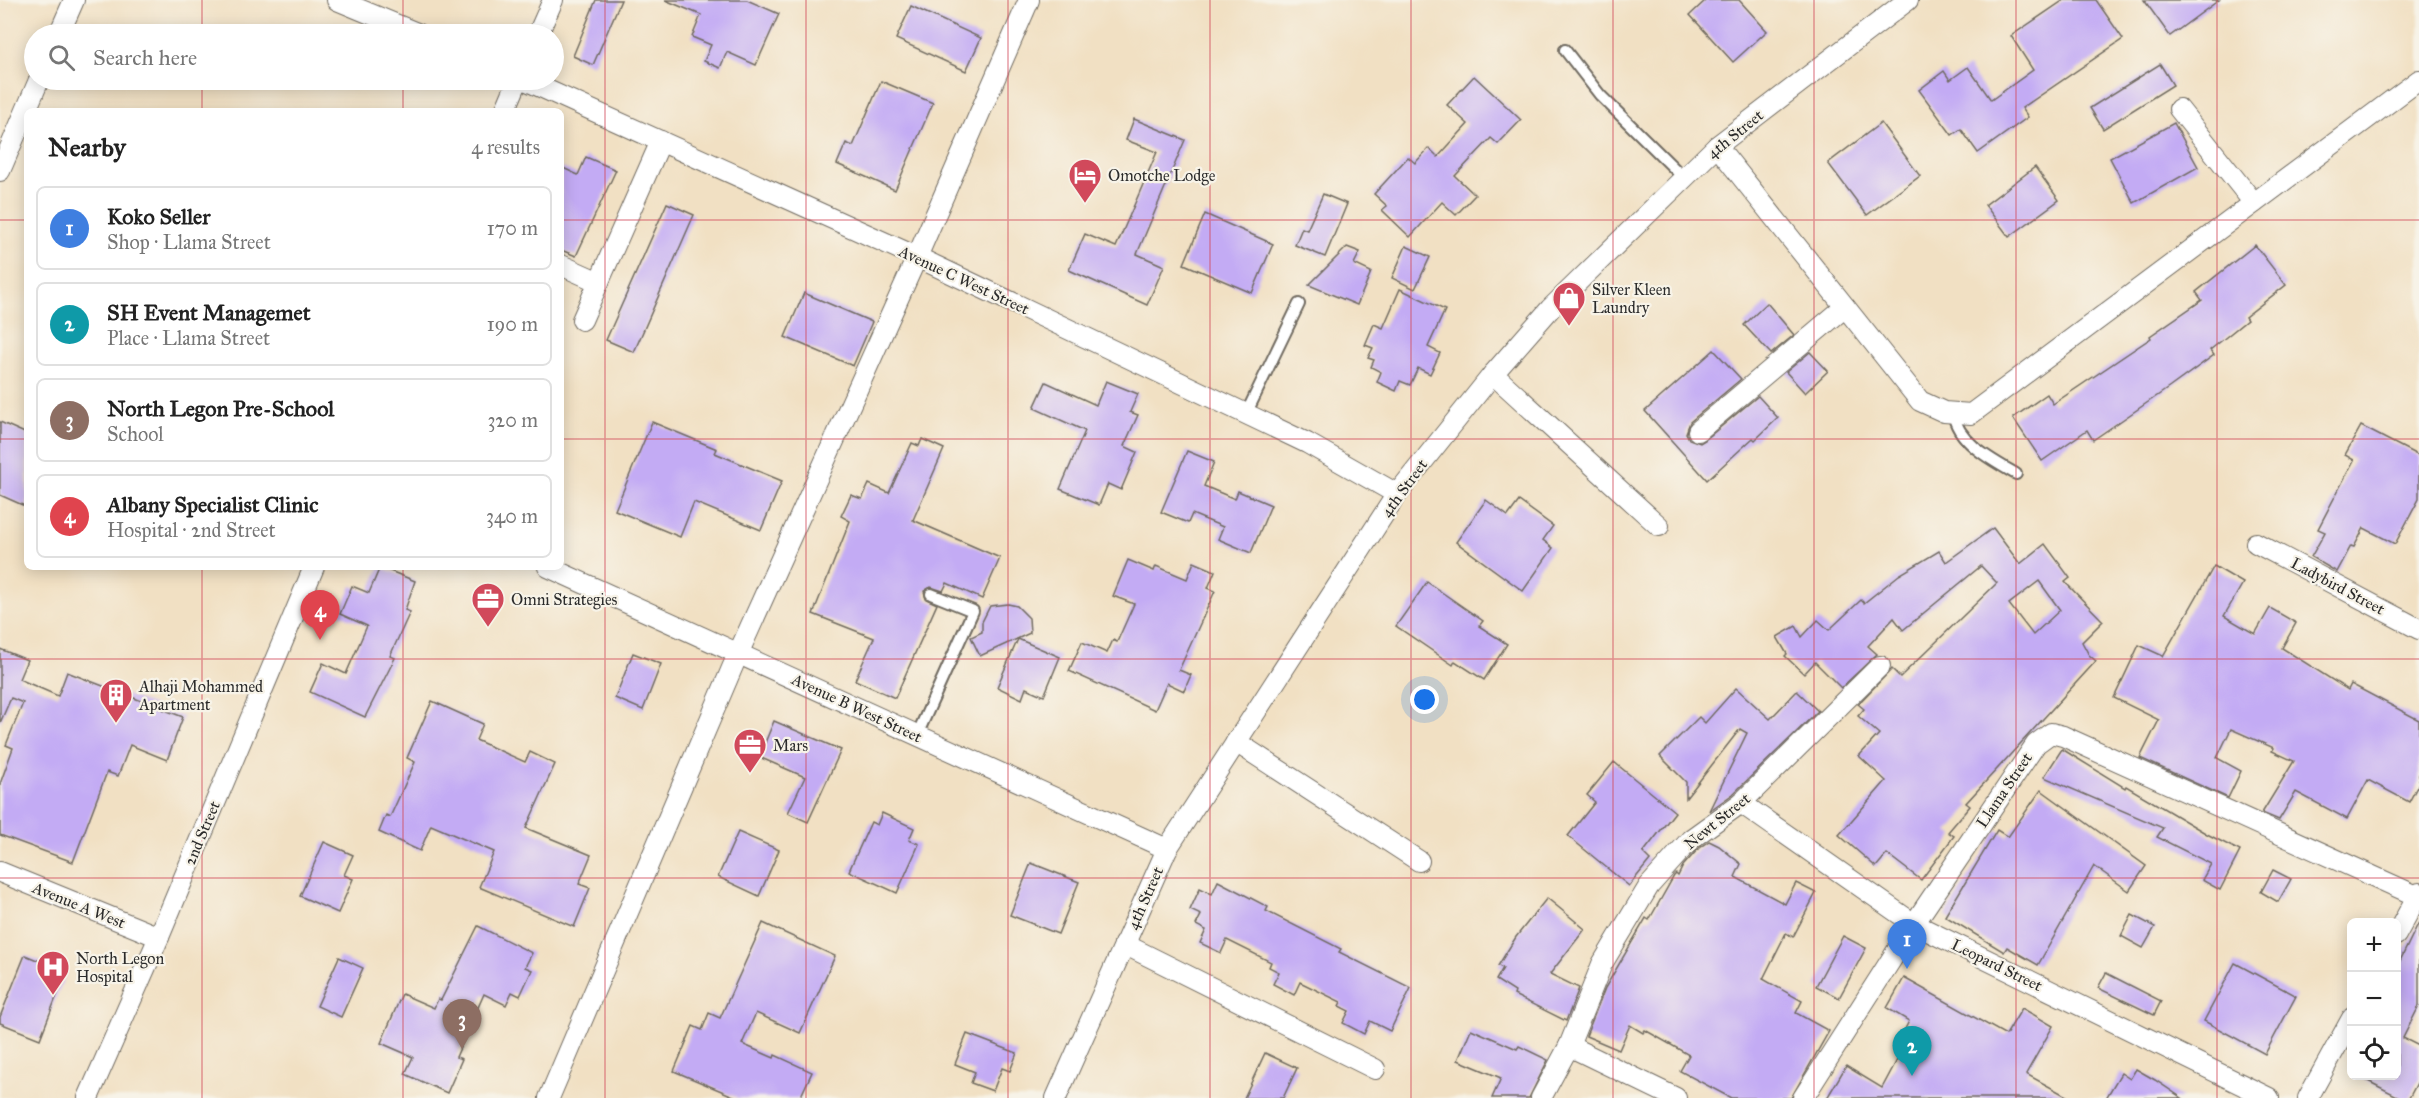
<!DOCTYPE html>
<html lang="en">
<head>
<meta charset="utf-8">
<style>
  :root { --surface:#fff; --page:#f6f6f6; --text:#222; --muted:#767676; --line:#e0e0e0; --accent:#2563eb }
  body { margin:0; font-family:"IM FELL Great Primer",serif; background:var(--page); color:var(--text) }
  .controls { position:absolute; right:18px; bottom:18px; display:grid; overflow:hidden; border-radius:9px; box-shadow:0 3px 15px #0003 }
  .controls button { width:54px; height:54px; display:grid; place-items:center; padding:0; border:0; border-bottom:2px solid var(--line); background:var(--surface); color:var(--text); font:30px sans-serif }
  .you { position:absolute; left:1425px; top:700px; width:21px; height:21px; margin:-15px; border:4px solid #fff; border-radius:50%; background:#1a73e8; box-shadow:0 0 0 9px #1a73e833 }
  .badge { display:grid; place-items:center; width:39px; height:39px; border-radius:50%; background:var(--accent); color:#fff; font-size:20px; font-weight:700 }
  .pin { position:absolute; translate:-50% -50px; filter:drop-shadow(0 2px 3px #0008) }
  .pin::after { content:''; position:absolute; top:32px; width:21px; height:18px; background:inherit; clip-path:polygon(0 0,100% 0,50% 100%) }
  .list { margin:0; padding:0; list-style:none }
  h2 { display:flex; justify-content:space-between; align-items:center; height:78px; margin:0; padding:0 24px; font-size:26px }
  h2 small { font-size:20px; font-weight:400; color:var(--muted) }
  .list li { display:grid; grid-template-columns:39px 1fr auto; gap:18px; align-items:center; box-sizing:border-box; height:84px; margin:0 12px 12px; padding:0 12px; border:2px solid var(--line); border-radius:9px }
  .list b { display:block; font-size:22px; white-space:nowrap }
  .list p { margin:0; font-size:20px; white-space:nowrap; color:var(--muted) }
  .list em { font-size:20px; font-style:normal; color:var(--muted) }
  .icon { flex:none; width:33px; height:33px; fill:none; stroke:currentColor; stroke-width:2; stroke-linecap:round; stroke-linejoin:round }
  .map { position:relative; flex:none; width:2419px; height:1098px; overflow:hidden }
  .search { position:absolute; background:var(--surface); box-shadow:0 3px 15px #0003; left:24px; top:24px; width:540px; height:66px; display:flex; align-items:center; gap:15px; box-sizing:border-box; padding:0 21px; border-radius:33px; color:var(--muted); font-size:22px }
  .panel { position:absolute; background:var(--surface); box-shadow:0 3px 15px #0003; left:24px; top:108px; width:540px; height:462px; border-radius:9px }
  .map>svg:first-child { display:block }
</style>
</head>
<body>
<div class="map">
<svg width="2419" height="1098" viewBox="0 0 2419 1098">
  <rect width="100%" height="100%" fill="#f7f3e8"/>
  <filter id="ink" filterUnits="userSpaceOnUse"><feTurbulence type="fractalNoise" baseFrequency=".0167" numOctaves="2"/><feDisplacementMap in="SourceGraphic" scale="12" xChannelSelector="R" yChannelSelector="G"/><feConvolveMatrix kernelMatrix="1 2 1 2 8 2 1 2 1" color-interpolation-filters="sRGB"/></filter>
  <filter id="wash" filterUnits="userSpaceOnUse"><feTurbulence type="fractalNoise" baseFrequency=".008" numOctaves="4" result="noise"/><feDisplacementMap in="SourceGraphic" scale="24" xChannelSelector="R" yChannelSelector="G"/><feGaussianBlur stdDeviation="1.35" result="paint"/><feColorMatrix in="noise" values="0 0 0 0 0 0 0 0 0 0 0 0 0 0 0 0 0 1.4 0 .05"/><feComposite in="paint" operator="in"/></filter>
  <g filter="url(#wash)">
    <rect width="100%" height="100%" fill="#f1e0c3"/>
    <g id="blocks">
      <g fill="#c3abf4" fill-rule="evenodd">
        <path d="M596 0H621L593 65 573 56Z"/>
        <path d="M665 0H747L779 14 756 65 727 52 720 68 704 61 711 45 692 37 701 15Z"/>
        <path d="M1706 0H1739L1767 31 1733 62 1690 15Z"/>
        <path d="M2064 0H2096L2123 39 2022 108 2028 117 1978 153 1961 129 1952 135 1919 90 1944 71 1950 80 1968 67 1991 100 2033 70 2011 36Z"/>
        <path d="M2144 0H2219L2170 36Z"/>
        <path d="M911 6 981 38 966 71 896 39Z"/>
        <path d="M2160 64 2173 85 2103 129 2090 108Z"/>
        <path d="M1474 76 1521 120 1498 144 1491 138 1455 176 1475 195 1456 215 1442 202 1410 237 1382 210 1387 206 1374 194 1408 157 1415 163 1429 148 1438 157 1468 124 1447 105Z"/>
        <path d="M881 81 933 103 895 190 837 164 846 143 853 146Z"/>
        <path d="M1134 119 1185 140 1137 254 1164 266 1147 305 1069 270 1085 234 1116 247 1157 152 1126 140Z"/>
        <path d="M1881 123 1920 176 1867 215 1828 163Z"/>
        <path d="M2174 123 2198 167 2134 203 2110 158Z"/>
        <path d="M586 157 616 170 576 256 561 250V167L578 175Z"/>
        <path d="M2035 167 2059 200 2009 237 1985 205Z"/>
        <path d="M1323 194 1347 204 1325 257 1295 245 1302 228 1307 230Z"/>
        <path d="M667 203 694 215 634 352 606 340Z"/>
        <path d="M1205 214 1273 244 1252 293 1184 264Z"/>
        <path d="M2255 245 2286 285 2245 317 2247 320 2210 350 2214 355 2170 387 2093 440 2087 430 2042 461 2013 418 2047 394 2053 404 2151 338 2150 336 2202 300 2196 292Z"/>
        <path d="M1406 246 1430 257 1415 289 1392 278Z"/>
        <path d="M1347 247 1360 252 1354 264 1371 272 1357 305 1309 285Z"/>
        <path d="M1400 289 1445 310 1428 347 1440 353 1430 374 1418 368 1410 385 1400 381 1396 391 1377 382 1381 372 1371 367 1374 360 1368 358 1373 348 1365 345 1374 324 1383 328Z"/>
        <path d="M804 293 872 322 853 366 785 337Z"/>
        <path d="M1767 303 1794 335 1771 354 1744 325Z"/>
        <path d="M1714 350 1741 379 1690 422 1686 433 1689 439 1700 443 1705 440 1758 396 1778 418 1755 440 1753 438 1707 480 1645 411Z"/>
        <path d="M1810 352 1828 371 1805 393 1786 372Z"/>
        <path d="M1106 381 1138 394 1130 412 1138 415 1124 446 1137 452 1121 490 1108 484 1099 505 1060 489 1085 431 1034 408 1046 382 1096 405Z"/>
        <path d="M0 422 27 434V507L0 495Z"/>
        <path d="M652 422 717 449 715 453 782 481 761 530 694 502 680 537 615 510Z"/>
        <path d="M2361 426 2419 456V499L2395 544 2364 528 2354 547 2351 546 2337 572 2311 557 2325 532 2318 529 2354 460 2345 455Z"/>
        <path d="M922 439 944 449 913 520 1000 558 982 599 947 583 943 591 931 587 924 591 926 599 937 604 895 698 855 680 874 638 813 614 850 521 841 516 851 495 862 499 869 484 889 493 912 443 919 446Z"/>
        <path d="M1187 451 1214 462 1204 486 1235 499 1238 491 1271 505 1251 553 1218 539 1223 527 1192 514 1188 523 1161 512Z"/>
        <path d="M1486 500 1508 516 1519 501 1553 526 1543 540 1553 548 1523 591 1456 542Z"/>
        <path d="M1993 528 2020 564 2045 544 2070 578 2065 582 2103 621 2082 642 2089 655 2096 661 1966 803 1970 806 1948 832 1954 836 1921 880 1887 854 1876 867 1839 835 1886 781 1859 756 1879 734 1858 716 1864 709 1858 704 1892 669 1900 677 1997 583 1981 566 1903 630 1894 618 1868 646 1877 654 1841 688 1815 662 1804 674 1785 656 1787 654 1777 637 1796 626 1802 637 1818 620 1829 630 1861 600 1864 603 1899 575 1939 551 1946 562ZM2039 581 2060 610 2033 635 2009 604Z"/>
        <path d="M1128 560 1154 571 1156 566 1187 579 1194 562 1215 571 1208 588 1215 591 1179 670 1191 675 1184 691 1167 683 1155 710 1069 671 1082 642 1107 653 1113 640 1117 642 1134 604 1113 596Z"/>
        <path d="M2214 566 2243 583 2224 616 2255 634 2270 608 2296 623 2282 648 2348 690 2351 684 2419 720V783L2409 802 2368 780 2347 819 2296 792 2279 820 2262 813 2294 761 2272 751 2274 748 2231 729 2217 758 2241 771 2228 798 2140 758 2159 720 2114 698 2139 645 2163 656Z"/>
        <path d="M380 567 415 581 405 610 410 612 390 656 395 658 365 717 310 692 323 663 346 674 367 626 340 614 352 586 369 593Z"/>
        <path d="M1427 582 1483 621 1479 626 1507 644 1484 680 1455 661 1453 665 1396 626Z"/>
        <path d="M1008 604 1017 606 1029 618 1030 633 980 656 971 637 982 632V622L990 606Z"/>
        <path d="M1018 639 1060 657 1044 696 1026 688 1022 699 997 687Z"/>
        <path d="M0 649 27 660 19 679 58 696 67 672 183 717 167 760 130 745 118 776 107 772 73 862 0 835V784L13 748 6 745 23 703 11 698 0 723Z"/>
        <path d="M633 653 661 664 643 710 615 698Z"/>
        <path d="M1736 688 1770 719 1797 691 1818 711 1733 794 1709 811 1747 733 1740 729 1686 798V782L1660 756 1699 717 1705 723Z"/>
        <path d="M432 701 483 724 476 740 525 762 530 752 555 764 526 828 591 855 579 884 590 888 574 927 479 887 494 852 431 825 420 851 379 832 386 815 390 817 415 762 407 758Z"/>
        <path d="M774 721 841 750 808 822 788 813 805 777 759 757Z"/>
        <path d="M2062 749 2125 788 2126 786 2207 834 2240 851 2220 890 2202 880 2211 864 2157 837 2163 828 2044 777Z"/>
        <path d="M1614 762 1675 812 1643 853 1650 860 1629 886 1568 836 1595 802 1587 795Z"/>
        <path d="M2041 790 2146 866 2129 891 2094 866 2038 965 2007 947 2004 952 1945 916 1997 830 2008 837Z"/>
        <path d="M882 813 914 828 909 840 919 844 897 893 849 871 871 822 877 825Z"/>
        <path d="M738 832 779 850 759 896 718 877Z"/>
        <path d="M1709 841 1719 846 1741 864 1735 877 1785 904 1796 883 1816 893 1793 937 1786 933 1763 979 1802 1001 1796 1013 1829 1031 1791 1098H1731L1680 1071 1689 1055 1645 1030 1643 1033 1630 1025 1619 1050 1586 1036 1605 988 1646 918 1649 920 1674 876 1676 874 1678 876 1683 866 1699 848Z"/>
        <path d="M324 842 353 855 344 875 353 879 338 913 300 896Z"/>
        <path d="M1031 863 1079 882 1058 934 1010 915Z"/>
        <path d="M2273 870 2291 879 2278 902 2261 892Z"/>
        <path d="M1218 881 1268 907 1266 911 1341 949 1339 952 1411 988 1390 1031 1370 1021 1364 1034 1343 1023 1349 1011 1339 1006 1341 1002 1300 982 1294 995 1273 984 1279 972 1269 967 1271 962 1227 940 1221 953 1200 943 1206 930 1196 925 1201 915 1190 910 1200 888 1212 894Z"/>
        <path d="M1547 898 1585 929 1550 974 1579 988 1566 1021 1514 995 1515 992 1496 980 1503 968 1498 966 1516 937Z"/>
        <path d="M2132 915 2155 927 2143 948 2121 936Z"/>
        <path d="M2419 922V1006L2403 1038 2419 1046V1079L2409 1098H2401L2358 1076H2397V967Z"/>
        <path d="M763 923 835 956 800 1033 756 1013 742 1044 774 1058 775 1055 812 1072 800 1098H738L674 1071 693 1026 702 1030 709 1013 720 1018Z"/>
        <path d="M478 926 532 953 525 967 532 970 520 996 512 992 506 1005 484 994 456 1057 462 1059 447 1093 405 1074 413 1057 381 1043 402 994 434 1008 438 999 441 1000Z"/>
        <path d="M1843 936 1866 948 1839 998 1816 986Z"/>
        <path d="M25 955 66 972 40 1039 0 1023V1017Z"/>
        <path d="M339 957 363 968 341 1017 317 1006Z"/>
        <path d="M2235 963 2296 996 2265 1054 2204 1021Z"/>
        <path d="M2106 973 2161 1001 2154 1015 2098 988Z"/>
        <path d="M1904 978 2006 1035 2022 1008 2053 1026 2026 1074 2070 1098H1827L1846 1066 1882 1088 1904 1047 1898 1043 1909 1021 1887 1008Z"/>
        <path d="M1471 1029 1517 1049 1519 1046 1548 1060 1529 1098H1492L1501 1078 1458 1060Z"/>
        <path d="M967 1034 1017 1053 1010 1071 1002 1068 993 1091 971 1083 975 1072 955 1064Z"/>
        <path d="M1265 1053 1297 1068 1283 1098H1244Z"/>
        <path d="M2136 1069 2155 1080 2182 1098H2106L2121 1073 2130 1079Z"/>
      </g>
    </g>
  </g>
  <g filter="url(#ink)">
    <use href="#blocks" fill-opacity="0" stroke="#706a60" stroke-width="1.5"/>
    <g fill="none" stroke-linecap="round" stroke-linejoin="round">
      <g stroke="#706a60" stroke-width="14">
        <g id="service">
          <path d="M1565 50 1600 95 1684 178"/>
          <path d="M1953 413C1958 443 1992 460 2016 474"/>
          <path d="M1246 414 1299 304"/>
          <path d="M917 735 973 611 931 594"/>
        </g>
      </g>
      <g stroke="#706a60" stroke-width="22">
        <g id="minor">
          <path d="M337 0 419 34"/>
          <path d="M59 34 74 0"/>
          <path d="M538 34 553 0"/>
          <path d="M525 80 917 257 1307 443 1397 494"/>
          <path d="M2179 109 2254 203"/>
          <path d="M505 111 518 80"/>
          <path d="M1717 146 1920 401 1944 412 1971 414 2419 80"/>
          <path d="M0 171 39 80"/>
          <path d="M561 265 599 282"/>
          <path d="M582 320 661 141"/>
          <path d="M1493 374 1659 526"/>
          <path d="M1698 431 1845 307"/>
          <path d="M2256 543 2419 629"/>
          <path d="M548 567 1167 849"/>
          <path d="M1236 742 1419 861"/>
          <path d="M1741 803 1914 924 2269 1098"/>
          <path d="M0 872 159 937"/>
          <path d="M2396 935 2419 893"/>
          <path d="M1124 944 1375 1069"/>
          <path d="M1569 1046 1676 1098"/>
          <path d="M88 1098 159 937 314 567"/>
          <path d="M549 1098 738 654 917 257 1029 0"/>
          <path d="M1056 1098 1167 849 1397 494 1493 374 1550 309 1717 146 1908 0"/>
          <path d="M1541 1098 1569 1046 1602 964 1649 886 1691 839 1741 803 1880 666"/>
          <path d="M1803 1098 1914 924 2036 744 2051 733 2063 736 2419 897"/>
          <path d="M2308 1098 2352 1018"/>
        </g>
      </g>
      <use href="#service" stroke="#fff" stroke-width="10"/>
      <use href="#minor" stroke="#fff" stroke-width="20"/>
    </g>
  </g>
  <path fill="none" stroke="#d1495b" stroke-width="1.5" stroke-opacity="0.55" d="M202 0V34M403 0V34M605 0V1098M806 0V1098M1008 0V1098M1210 0V1098M1411 0V1098M1613 0V1098M1814 0V1098M2016 0V1098M2217 0V1098M202 80V111M403 80V111M0 220H27M561 220H2419M0 439H27M561 439H2419M202 567V1098M403 567V1098M0 659H2419M0 878H2419"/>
  <defs>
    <g id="hotel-pin" transform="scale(1.725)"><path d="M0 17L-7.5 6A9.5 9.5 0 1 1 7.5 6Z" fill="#d1495b" stroke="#f7f3e8"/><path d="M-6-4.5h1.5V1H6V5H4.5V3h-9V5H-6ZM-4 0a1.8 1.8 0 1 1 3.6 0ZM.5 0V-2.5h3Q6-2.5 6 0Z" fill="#fff"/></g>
    <g id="shop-pin" transform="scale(1.725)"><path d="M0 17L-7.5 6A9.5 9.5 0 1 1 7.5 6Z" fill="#d1495b" stroke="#f7f3e8"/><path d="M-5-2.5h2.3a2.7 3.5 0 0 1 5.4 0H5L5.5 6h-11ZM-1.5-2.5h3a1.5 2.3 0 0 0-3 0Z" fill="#fff"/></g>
    <g id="office-pin" transform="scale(1.725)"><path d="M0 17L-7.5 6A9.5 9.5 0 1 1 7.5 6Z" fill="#d1495b" stroke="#f7f3e8"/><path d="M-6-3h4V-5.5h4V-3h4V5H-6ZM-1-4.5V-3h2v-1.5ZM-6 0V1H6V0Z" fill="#fff"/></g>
    <g id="building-pin" transform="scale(1.725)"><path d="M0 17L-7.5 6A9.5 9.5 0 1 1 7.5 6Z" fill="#d1495b" stroke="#f7f3e8"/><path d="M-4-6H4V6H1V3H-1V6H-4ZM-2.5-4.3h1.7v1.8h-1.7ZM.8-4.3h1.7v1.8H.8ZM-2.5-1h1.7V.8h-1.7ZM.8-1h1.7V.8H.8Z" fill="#fff"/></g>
    <g id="hospital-pin" transform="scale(1.725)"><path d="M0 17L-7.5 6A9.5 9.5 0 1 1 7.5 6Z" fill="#d1495b" stroke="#f7f3e8"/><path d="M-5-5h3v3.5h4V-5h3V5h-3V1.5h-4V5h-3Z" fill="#fff"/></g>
  </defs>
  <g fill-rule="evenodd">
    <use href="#hotel-pin" x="1085" y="175"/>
    <use href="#shop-pin" x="1569" y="298"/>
    <use href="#office-pin" x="488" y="599"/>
    <use href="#building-pin" x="116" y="695"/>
    <use href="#office-pin" x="750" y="745"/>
    <use href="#hospital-pin" x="53" y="967"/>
  </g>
  <g text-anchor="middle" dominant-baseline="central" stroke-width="4.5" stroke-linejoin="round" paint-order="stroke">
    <g font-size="16" fill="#2b2b2b" stroke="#f7f3e8">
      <text transform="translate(1735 134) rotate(-39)">4th Street</text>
      <text transform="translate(964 280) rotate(25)">Avenue C West Street</text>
      <text transform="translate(1404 488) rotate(-54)">4th Street</text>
      <text transform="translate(2338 586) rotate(28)">Ladybird Street</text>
      <text transform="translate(857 708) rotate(25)">Avenue B West Street</text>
      <text transform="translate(2004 790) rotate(-56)">Llama Street</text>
      <text transform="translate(1717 821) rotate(-39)">Newt Street</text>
      <text transform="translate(202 833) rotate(-67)">2nd Street</text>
      <text transform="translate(1145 898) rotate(-66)">4th Street</text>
      <text transform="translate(79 905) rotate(22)">Avenue A West</text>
      <text transform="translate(1997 965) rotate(26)">Leopard Street</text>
    </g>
    <g font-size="16" fill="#2b2b2b" stroke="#f7f3e8" text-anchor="start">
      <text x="1108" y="175">Omotche Lodge</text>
      <text x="1592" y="289">Silver Kleen<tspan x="1592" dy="18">Laundry</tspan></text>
      <text x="511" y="599">Omni Strategies</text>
      <text x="139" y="686">Alhaji Mohammed<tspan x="139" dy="18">Apartment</tspan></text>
      <text x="773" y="745">Mars</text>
      <text x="76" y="958">North Legon<tspan x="76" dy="18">Hospital</tspan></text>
    </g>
  </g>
</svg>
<div class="controls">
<button>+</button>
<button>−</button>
<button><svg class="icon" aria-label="locate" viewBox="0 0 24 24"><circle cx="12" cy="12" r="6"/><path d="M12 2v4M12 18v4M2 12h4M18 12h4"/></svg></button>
</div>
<div class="you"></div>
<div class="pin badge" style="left:1907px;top:969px;background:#3f7fe0">1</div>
<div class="pin badge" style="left:1912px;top:1076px;background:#0f9aa8">2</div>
<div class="pin badge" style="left:462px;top:1049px;background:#8d6e63">3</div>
<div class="pin badge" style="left:320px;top:640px;background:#e0444e">4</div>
<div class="search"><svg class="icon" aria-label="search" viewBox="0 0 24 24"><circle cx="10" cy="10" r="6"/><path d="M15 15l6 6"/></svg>Search here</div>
<section class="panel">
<h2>Nearby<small>4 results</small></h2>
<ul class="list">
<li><span class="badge" style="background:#3f7fe0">1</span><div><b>Koko Seller</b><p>Shop · Llama Street</p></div><em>170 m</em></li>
<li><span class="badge" style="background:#0f9aa8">2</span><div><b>SH Event Managemet</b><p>Place · Llama Street</p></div><em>190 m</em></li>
<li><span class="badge" style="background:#8d6e63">3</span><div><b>North Legon Pre-School</b><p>School</p></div><em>320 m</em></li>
<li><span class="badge" style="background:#e0444e">4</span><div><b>Albany Specialist Clinic</b><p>Hospital · 2nd Street</p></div><em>340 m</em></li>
</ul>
</section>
</div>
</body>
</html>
